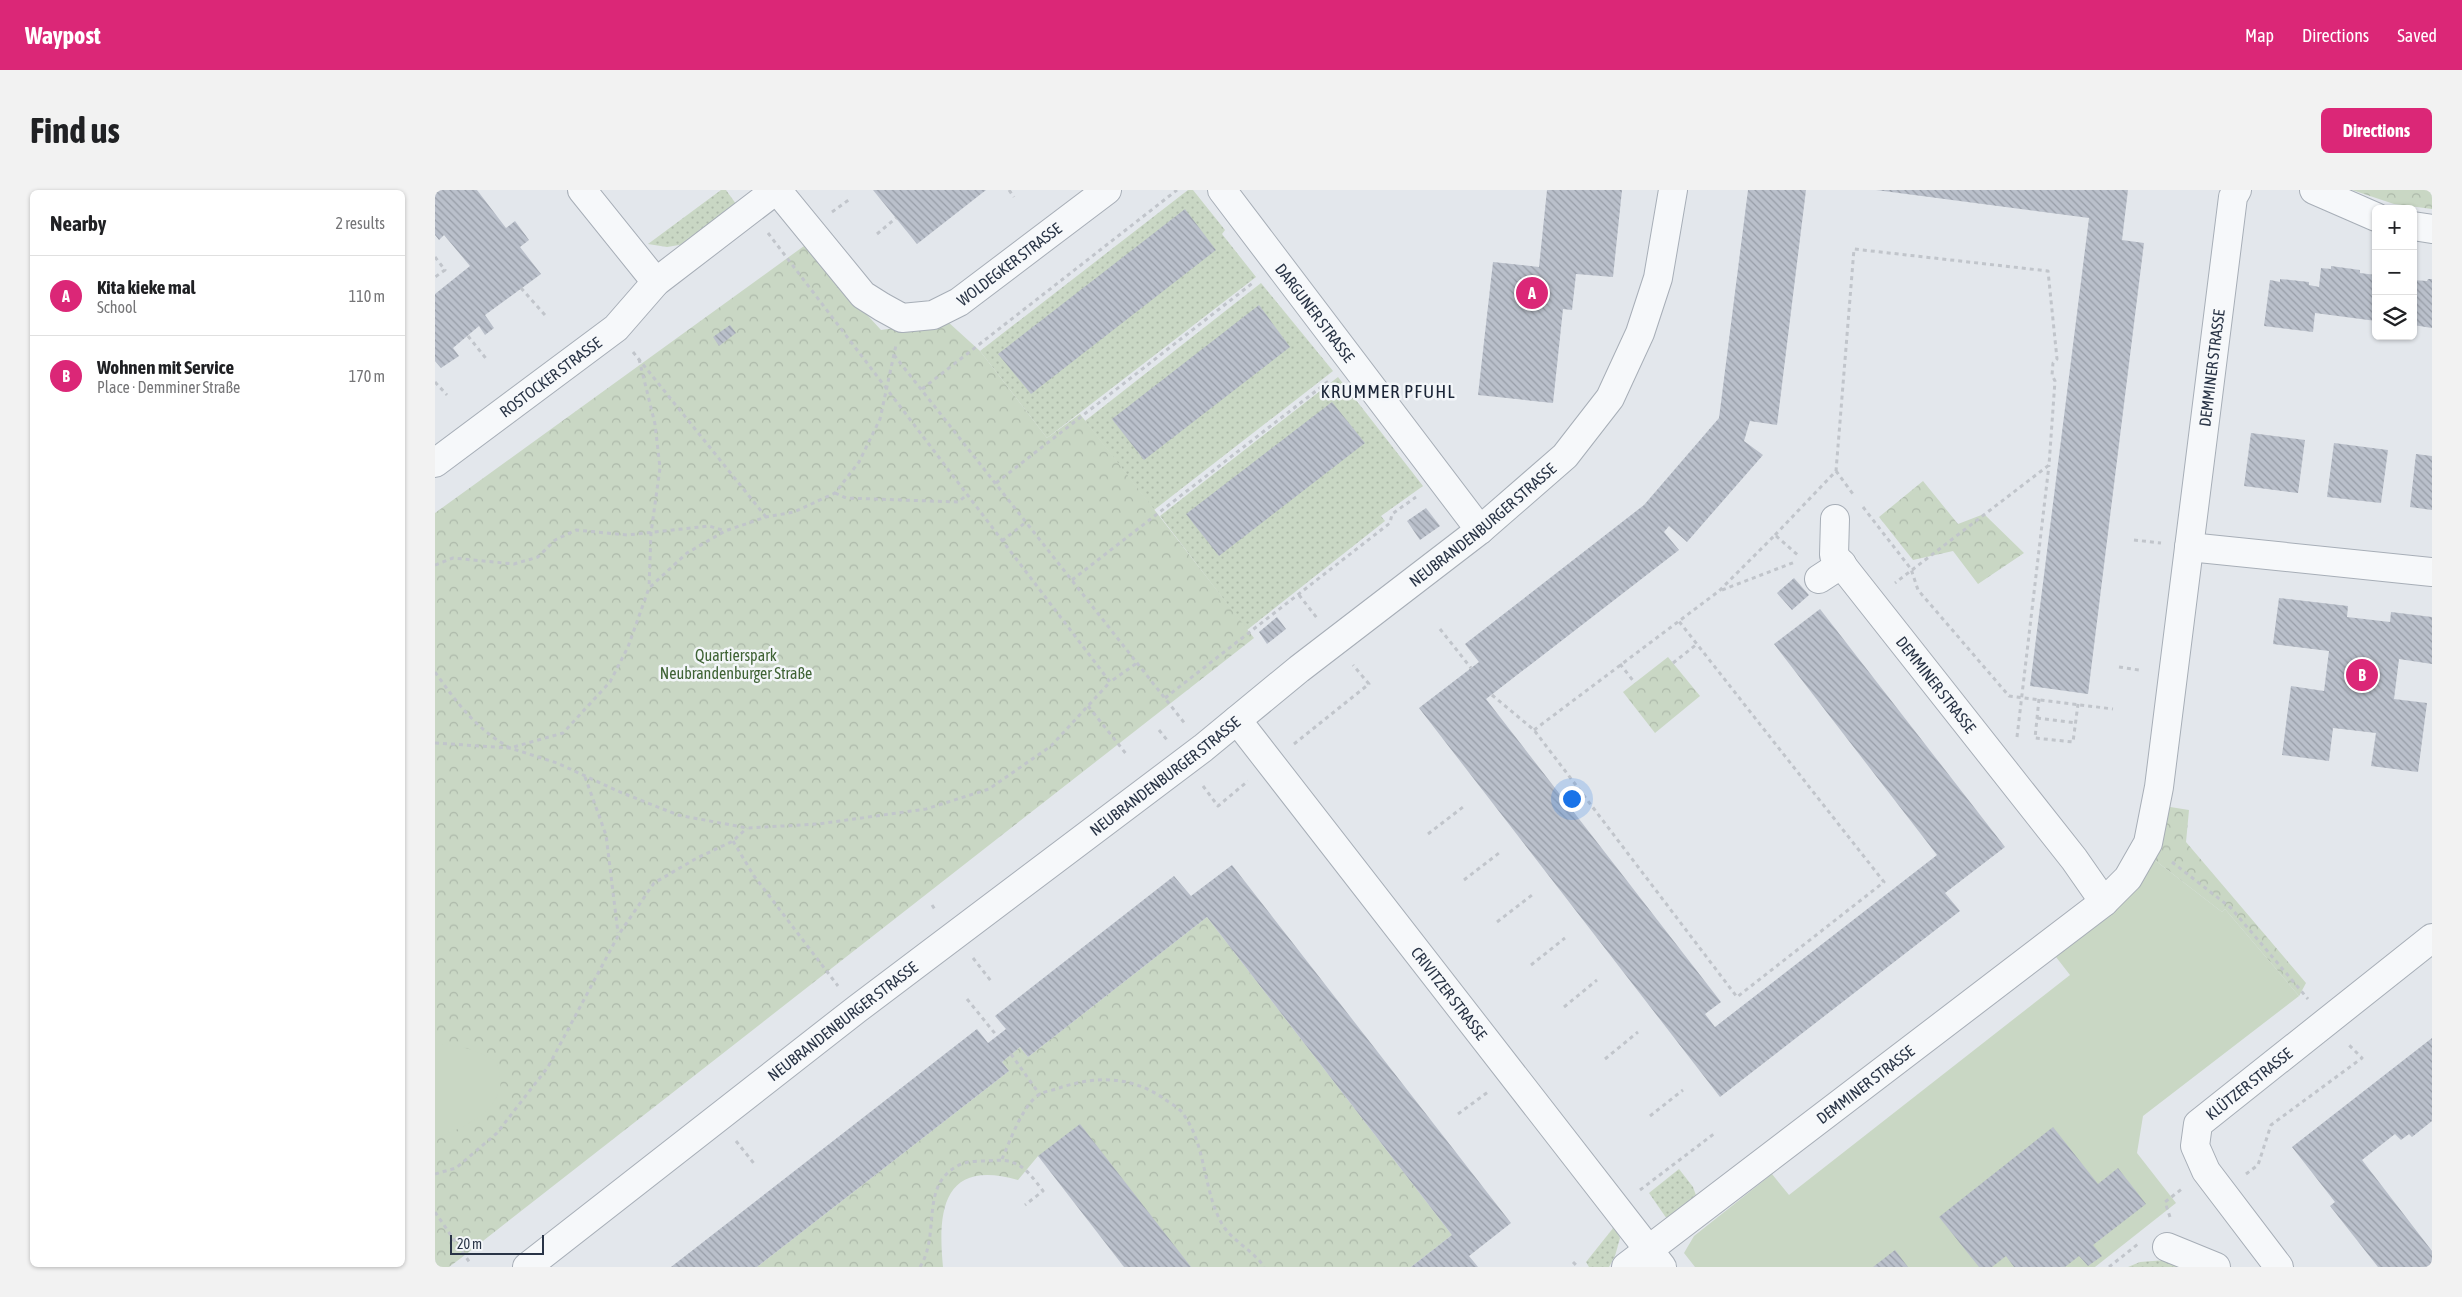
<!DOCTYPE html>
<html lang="en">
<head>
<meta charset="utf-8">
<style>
  :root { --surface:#fff; --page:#f2f2f2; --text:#202124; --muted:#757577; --line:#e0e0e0; --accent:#db2777 }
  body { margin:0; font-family:"Asap Condensed",sans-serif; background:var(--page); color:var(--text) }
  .controls { position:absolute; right:15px; top:15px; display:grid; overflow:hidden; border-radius:8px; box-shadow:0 1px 4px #0004 }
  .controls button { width:45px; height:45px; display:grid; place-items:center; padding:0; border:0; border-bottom:1px solid var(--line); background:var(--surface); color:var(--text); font:25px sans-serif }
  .scale { position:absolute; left:15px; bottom:12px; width:94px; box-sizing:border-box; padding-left:5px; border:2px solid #293446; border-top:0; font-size:14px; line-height:18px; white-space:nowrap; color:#293446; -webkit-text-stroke:4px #f3f6f9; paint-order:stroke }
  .you { position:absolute; left:1136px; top:608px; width:18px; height:18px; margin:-12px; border:4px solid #fff; border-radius:50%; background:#1a73e8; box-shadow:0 0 0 8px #1a73e833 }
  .badge { display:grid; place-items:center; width:32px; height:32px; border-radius:50%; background:var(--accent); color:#fff; font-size:16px; font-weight:700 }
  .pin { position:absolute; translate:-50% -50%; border:2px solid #fff; box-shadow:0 1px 5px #0006 }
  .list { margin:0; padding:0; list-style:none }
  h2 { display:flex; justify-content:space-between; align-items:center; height:65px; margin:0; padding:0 20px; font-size:21px }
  h2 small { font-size:16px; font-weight:400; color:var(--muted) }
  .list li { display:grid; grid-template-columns:32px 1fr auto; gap:15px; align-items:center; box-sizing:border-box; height:80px; padding:0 20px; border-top:1px solid var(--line) }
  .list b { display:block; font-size:19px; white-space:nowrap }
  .list p { margin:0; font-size:16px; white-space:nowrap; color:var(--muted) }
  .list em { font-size:16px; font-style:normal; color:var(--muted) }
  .icon { flex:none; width:28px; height:28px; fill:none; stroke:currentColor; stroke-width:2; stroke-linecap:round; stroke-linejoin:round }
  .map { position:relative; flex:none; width:1997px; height:1077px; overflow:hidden; border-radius:8px }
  header { display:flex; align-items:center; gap:30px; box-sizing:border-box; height:70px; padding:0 25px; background:var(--accent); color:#fff }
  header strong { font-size:24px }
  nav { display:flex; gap:28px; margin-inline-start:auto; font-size:18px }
  .intro { display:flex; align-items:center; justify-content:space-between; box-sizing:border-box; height:120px; padding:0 30px }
  h1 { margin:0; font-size:35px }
  .button { padding:12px 22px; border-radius:8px; background:var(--accent); color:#fff; font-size:18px; font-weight:700 }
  main { display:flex; gap:30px; padding:0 30px }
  aside { flex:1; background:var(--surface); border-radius:8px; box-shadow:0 1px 4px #0004 }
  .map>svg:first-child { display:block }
</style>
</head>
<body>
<header>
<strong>Waypost</strong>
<nav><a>Map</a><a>Directions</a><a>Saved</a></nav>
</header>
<div class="intro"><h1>Find us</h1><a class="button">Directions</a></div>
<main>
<aside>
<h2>Nearby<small>2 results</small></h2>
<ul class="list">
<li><span class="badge">A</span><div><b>Kita kieke mal</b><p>School</p></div><em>110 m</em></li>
<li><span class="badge">B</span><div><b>Wohnen mit Service</b><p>Place · Demminer Straße</p></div><em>170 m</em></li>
</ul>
</aside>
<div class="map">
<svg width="1997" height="1077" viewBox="0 0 1997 1077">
  <defs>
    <pattern id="grass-dots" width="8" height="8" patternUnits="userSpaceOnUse" patternTransform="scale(1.25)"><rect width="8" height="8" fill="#c9d7c4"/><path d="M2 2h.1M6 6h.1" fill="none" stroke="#adb9aa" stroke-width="1.8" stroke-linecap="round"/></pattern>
    <pattern id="park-crowns" width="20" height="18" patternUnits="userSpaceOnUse" patternTransform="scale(1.25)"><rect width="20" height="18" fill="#c9d7c4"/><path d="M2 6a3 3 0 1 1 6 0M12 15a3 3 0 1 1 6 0" fill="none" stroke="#adb9aa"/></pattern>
    <pattern id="building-back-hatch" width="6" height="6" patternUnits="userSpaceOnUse" patternTransform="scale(1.25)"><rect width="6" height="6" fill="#bac0cb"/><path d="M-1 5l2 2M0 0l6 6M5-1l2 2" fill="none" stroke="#979da7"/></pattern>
  </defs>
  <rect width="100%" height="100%" fill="#e3e7ec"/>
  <g fill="url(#grass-dots)">
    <path d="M286 0H291L301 14 250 54 232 57 213 54Z"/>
    <path d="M753 0H758L790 40 787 44 821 87 612 248 545 161Z"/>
    <path d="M826 93 898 181 719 320 650 231Z"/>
    <path d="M903 187 988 296 946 326 950 331 812 440 725 326Z"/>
    <path d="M1244 979 1258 997 1263 1011 1232 1029 1214 1003Z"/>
    <path d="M1179 1037 1185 1048 1180 1066 1174 1077H1154L1151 1072Z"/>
    <path d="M1731 1070 1760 1077H1693L1705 1072Z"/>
  </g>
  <g fill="url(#park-crowns)">
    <path d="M1917 0H1997V19L1959 14Z"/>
    <path d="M369 56 446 140 512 131 545 161 612 248 645 224 819 448 30 1065 14 1077H0V323Z"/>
    <path d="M1488 291 1523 334 1549 324 1589 363 1543 394 1518 361 1478 370 1444 327Z"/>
    <path d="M1233 467 1265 506 1220 543 1188 502Z"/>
    <path d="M1729 616 1754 620 1751 652 1871 793 1864 806 1790 719 1787 722 1717 668Z"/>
    <path d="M772 727 1017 1045 976 1077H756L603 966 583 990C510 969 502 1017 508 1077H322L574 881 567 872 585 857 593 867Z"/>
  </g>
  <g fill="#c9d7c4">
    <path d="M1717 668 1787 722 1790 719 1864 806 1708 926 1702 963 1741 1013 1660 1077H1260L1249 1063 1259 1046 1337 984 1354 1005 1635 785 1621 767C1660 736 1696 714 1717 668Z"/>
    <path d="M0 854C23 854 42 860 62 872 63 879 67 891 65 898 57 927 25 939 0 948Z"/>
  </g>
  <g fill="url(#building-back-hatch)">
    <path d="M0 0H42L71 38 80 31 94 50 85 57 106 84 50 125 59 138 50 145 44 136 18 158 24 166 6 178 0 171V104L35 76 9 45 4 50 0 45Z"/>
    <path d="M438 0H551L482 54Z"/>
    <path d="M1112 0H1187L1178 87 1141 84 1137 120 1128 119 1118 213 1043 205 1058 72 1104 77Z"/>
    <path d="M1313 0H1371L1342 235 1315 231 1309 251 1328 265 1252 352 1234 336 1229 342 1244 360 1051 509 1286 812 1270 824 1280 837 1502 665 1339 454 1385 419 1570 657 1510 703 1525 721 1285 907 984 518 1044 472 1030 454 1209 315 1284 228Z"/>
    <path d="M1441 0H1693L1687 50 1709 53 1653 504 1595 496 1654 28Z"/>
    <path d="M750 19 781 60 596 204 563 164Z"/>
    <path d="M1896 76 1925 80V83L1941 85V131L1880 123 1878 142 1829 136 1835 90 1845 92V89L1874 92V95L1884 97 1886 78 1896 79Z"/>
    <path d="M1993 89H1997V138L1978 135V90L1992 91Z"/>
    <path d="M824 115 855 157 709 270 677 229Z"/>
    <path d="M295 135 301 143 284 156 278 147Z"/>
    <path d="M897 212 930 253 784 366 751 324Z"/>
    <path d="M1816 243 1870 250 1863 303 1809 296Z"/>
    <path d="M1899 253 1953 260 1946 313 1892 307Z"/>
    <path d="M1981 264 1997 266V320L1975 317Z"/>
    <path d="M991 318 1005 336 985 350 972 331Z"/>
    <path d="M1359 388 1374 405 1357 420 1342 403Z"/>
    <path d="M1844 408 1913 416 1912 427 1955 432 1956 422 1997 427V474L1964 469 1959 509 1992 513 1983 582 1936 576 1941 543 1898 538 1894 571 1847 565 1856 496 1889 501 1894 461 1838 454Z"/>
    <path d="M842 427 851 439 832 454 824 442Z"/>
    <path d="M797 675 1076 1033 1034 1066 1043 1077H976L1017 1045 772 727 593 867 585 857 567 872 574 881 322 1077H236L542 839 553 853 571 839 560 826 739 686 756 706Z"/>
    <path d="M1997 848V931L1977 947 1974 944 1966 950 1960 944 1927 970 1997 1061V1077H1943L1895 1016 1900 1012 1857 957Z"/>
    <path d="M645 934 756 1077H689L603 966Z"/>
    <path d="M1618 937 1663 994 1683 978 1711 1014 1658 1055 1667 1066 1653 1076 1644 1066 1630 1077H1579L1571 1066 1557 1077H1544L1504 1027Z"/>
    <path d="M1460 1060 1473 1077H1438Z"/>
  </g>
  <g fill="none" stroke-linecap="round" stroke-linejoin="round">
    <g stroke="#a7aeb7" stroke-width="30">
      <g id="minor">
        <path d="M147 0 221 92"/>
        <path id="s1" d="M342 0 428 105 447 117 467 128 498 125 524 112 672 0"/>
        <path id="s2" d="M787 0 1045 340"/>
        <path d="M1879 0 1941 27"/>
        <path d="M1978 36 1997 39"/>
        <path id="s3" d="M0 273 181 138 221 92 341 0"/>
        <path id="s4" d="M1400 329 1399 365 1639 669 1669 712"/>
        <path d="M1754 357 1997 382"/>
        <path d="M1384 389 1407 374"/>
        <path id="s5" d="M802 530 1227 1077"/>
        <path d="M1732 1057 1781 1077"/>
        <path id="s6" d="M92 1077 422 819 768 558 864 479 1045 340 1130 266 1175 208 1205 143 1223 88 1238 0"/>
        <path id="s7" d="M1191 1077 1669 712 1693 688 1713 653 1724 597 1798 7 1802 0"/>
        <path id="s8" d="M1844 1077 1771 981 1760 956 1763 934 1997 748"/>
      </g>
    </g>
    <g stroke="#c1c5cb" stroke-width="3" stroke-dasharray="4 4" stroke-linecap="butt">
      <path d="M574 0 579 7"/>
      <path d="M397 22 415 9"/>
      <path d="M333 43 675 492 702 473"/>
      <path d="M442 44 461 28"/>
      <path d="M0 67 10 80 0 87"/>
      <path d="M86 98 110 125"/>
      <path d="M33 146 53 171"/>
      <path d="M198 162 331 327"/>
      <path d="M459 165 751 535"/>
      <path d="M204 169 220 234 225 278 216 343 214 398"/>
      <path d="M0 192 12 205"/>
      <path d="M487 199 742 0"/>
      <path d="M1401 281 1418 304"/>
      <path d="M561 293 819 92"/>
      <path d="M400 303 411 308 523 312 532 305"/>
      <path d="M1428 317 1476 379 1483 400 1574 506 1678 519"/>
      <path d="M1340 345 1401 281 1419 59 1613 81 1622 169 1618 173 1617 185 1620 191 1614 275 1460 393"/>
      <path d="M1699 350 1726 353"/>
      <path d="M567 351 591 332"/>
      <path d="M0 375 18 368 79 374 103 367 120 350 141 340 192 345 274 336 290 341"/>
      <path d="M637 390 895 190"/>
      <path d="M1287 400 1360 372"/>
      <path d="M864 405 882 428"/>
      <path d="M1005 439 1036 478"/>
      <path d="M1238 473 1262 454"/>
      <path d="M1185 474 1200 493"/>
      <path d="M1684 477 1704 480"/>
      <path d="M0 482C22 513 41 539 75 558L128 543 175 492 193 457 214 398 252 363 290 341 331 327 359 322 400 303 424 272 445 229 461 155"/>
      <path d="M1057 505 1099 540 1302 807 1449 692 1243 430"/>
      <path d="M730 508 955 333 957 324 981 307"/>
      <path d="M1604 509 1600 548 1638 552 1643 514"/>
      <path d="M653 516 692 565"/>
      <path d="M1602 528 1641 533"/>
      <path d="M724 540 732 550"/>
      <path d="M1099 540 1284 401 1340 345 1365 367"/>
      <path d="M1582 547 1614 275"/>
      <path d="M0 553 75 558 122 573 185 602 243 625 312 638 383 634 491 619 554 599 616 556 675 492"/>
      <path d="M859 554 934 494 918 475"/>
      <path d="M150 587 171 645 183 743"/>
      <path d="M768 596 783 616 813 591"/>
      <path d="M993 644 1028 617"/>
      <path d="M298 651 319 686 403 796"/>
      <path d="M1737 672 1796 718 1873 809"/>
      <path d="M1029 690 1064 663"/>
      <path d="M497 715 501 721"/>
      <path d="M1062 732 1097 705"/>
      <path d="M538 768 556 791"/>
      <path d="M1096 775 1130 748"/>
      <path d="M532 809 562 846"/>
      <path d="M1129 817 1162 790"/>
      <path d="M576 864 605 905"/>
      <path d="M1170 869 1203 842"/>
      <path d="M1023 924 1053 902"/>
      <path d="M1215 926 1248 900"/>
      <path d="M301 951 321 976"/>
      <path d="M567 969C575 951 588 914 605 904 611 901 620 900 627 897 663 886 695 886 728 908 733 912 741 916 746 921 772 954 767 998 787 1034 797 1051 819 1061 829 1077"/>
      <path d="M0 984 21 978 62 943 113 877 184 744 219 693 262 668 298 651 312 638"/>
      <path d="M1811 984 1823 975 1836 935 1927 868 1912 853"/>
      <path d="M1205 1000 1280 943"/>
      <path d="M0 1022 35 1073"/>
      <path d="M1735 1027 1730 1012 1748 998"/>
      <path d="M1138 1072 1143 1077"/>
      <path d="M485 1077C507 1042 482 991 529 973 536 971 545 971 552 971 582 967 591 978 608 1001L590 1015"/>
      <path d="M1674 1077 1703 1054"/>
    </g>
    <use href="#minor" stroke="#f6f8fa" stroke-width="28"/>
  </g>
  <g text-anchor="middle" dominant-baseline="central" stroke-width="5" stroke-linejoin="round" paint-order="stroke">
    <g font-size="16" fill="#293446" stroke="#f3f6f9">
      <text stroke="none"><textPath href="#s1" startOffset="304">WOLDEGKER STRASSE</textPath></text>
      <text stroke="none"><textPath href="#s2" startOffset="154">DARGUNER STRASSE</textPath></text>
      <text stroke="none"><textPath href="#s7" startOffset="1155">DEMMINER STRASSE</textPath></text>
      <text stroke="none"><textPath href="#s3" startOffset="144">ROSTOCKER STRASSE</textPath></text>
      <text stroke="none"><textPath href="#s6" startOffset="1210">NEUBRANDENBURGER STRASSE</textPath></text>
      <text stroke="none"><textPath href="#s4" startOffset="201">DEMMINER STRASSE</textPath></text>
      <text stroke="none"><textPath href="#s6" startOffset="805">NEUBRANDENBURGER STRASSE</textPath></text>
      <text stroke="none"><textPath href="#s5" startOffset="346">CRIVITZER STRASSE</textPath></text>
      <text stroke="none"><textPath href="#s6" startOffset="400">NEUBRANDENBURGER STRASSE</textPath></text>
      <text stroke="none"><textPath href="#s7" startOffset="301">DEMMINER STRASSE</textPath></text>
      <text stroke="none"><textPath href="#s8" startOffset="235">KLÜTZER STRASSE</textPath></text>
    </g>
    <g font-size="16" fill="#3f6335" stroke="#f3f6f9">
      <text x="301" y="465">Quartierspark<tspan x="301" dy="18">Neubrandenburger Straße</tspan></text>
    </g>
    <g font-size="19" letter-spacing="1" fill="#1b2537" stroke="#f3f6f9">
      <text x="953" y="201">KRUMMER PFUHL</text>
    </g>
  </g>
</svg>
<div class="controls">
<button>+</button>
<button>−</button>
<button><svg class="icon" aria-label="layers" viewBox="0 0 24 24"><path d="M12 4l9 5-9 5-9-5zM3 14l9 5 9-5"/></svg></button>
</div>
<div class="scale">20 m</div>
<div class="you"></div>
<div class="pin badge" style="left:1097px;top:103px">A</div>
<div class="pin badge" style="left:1927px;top:485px">B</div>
</div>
</main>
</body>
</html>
